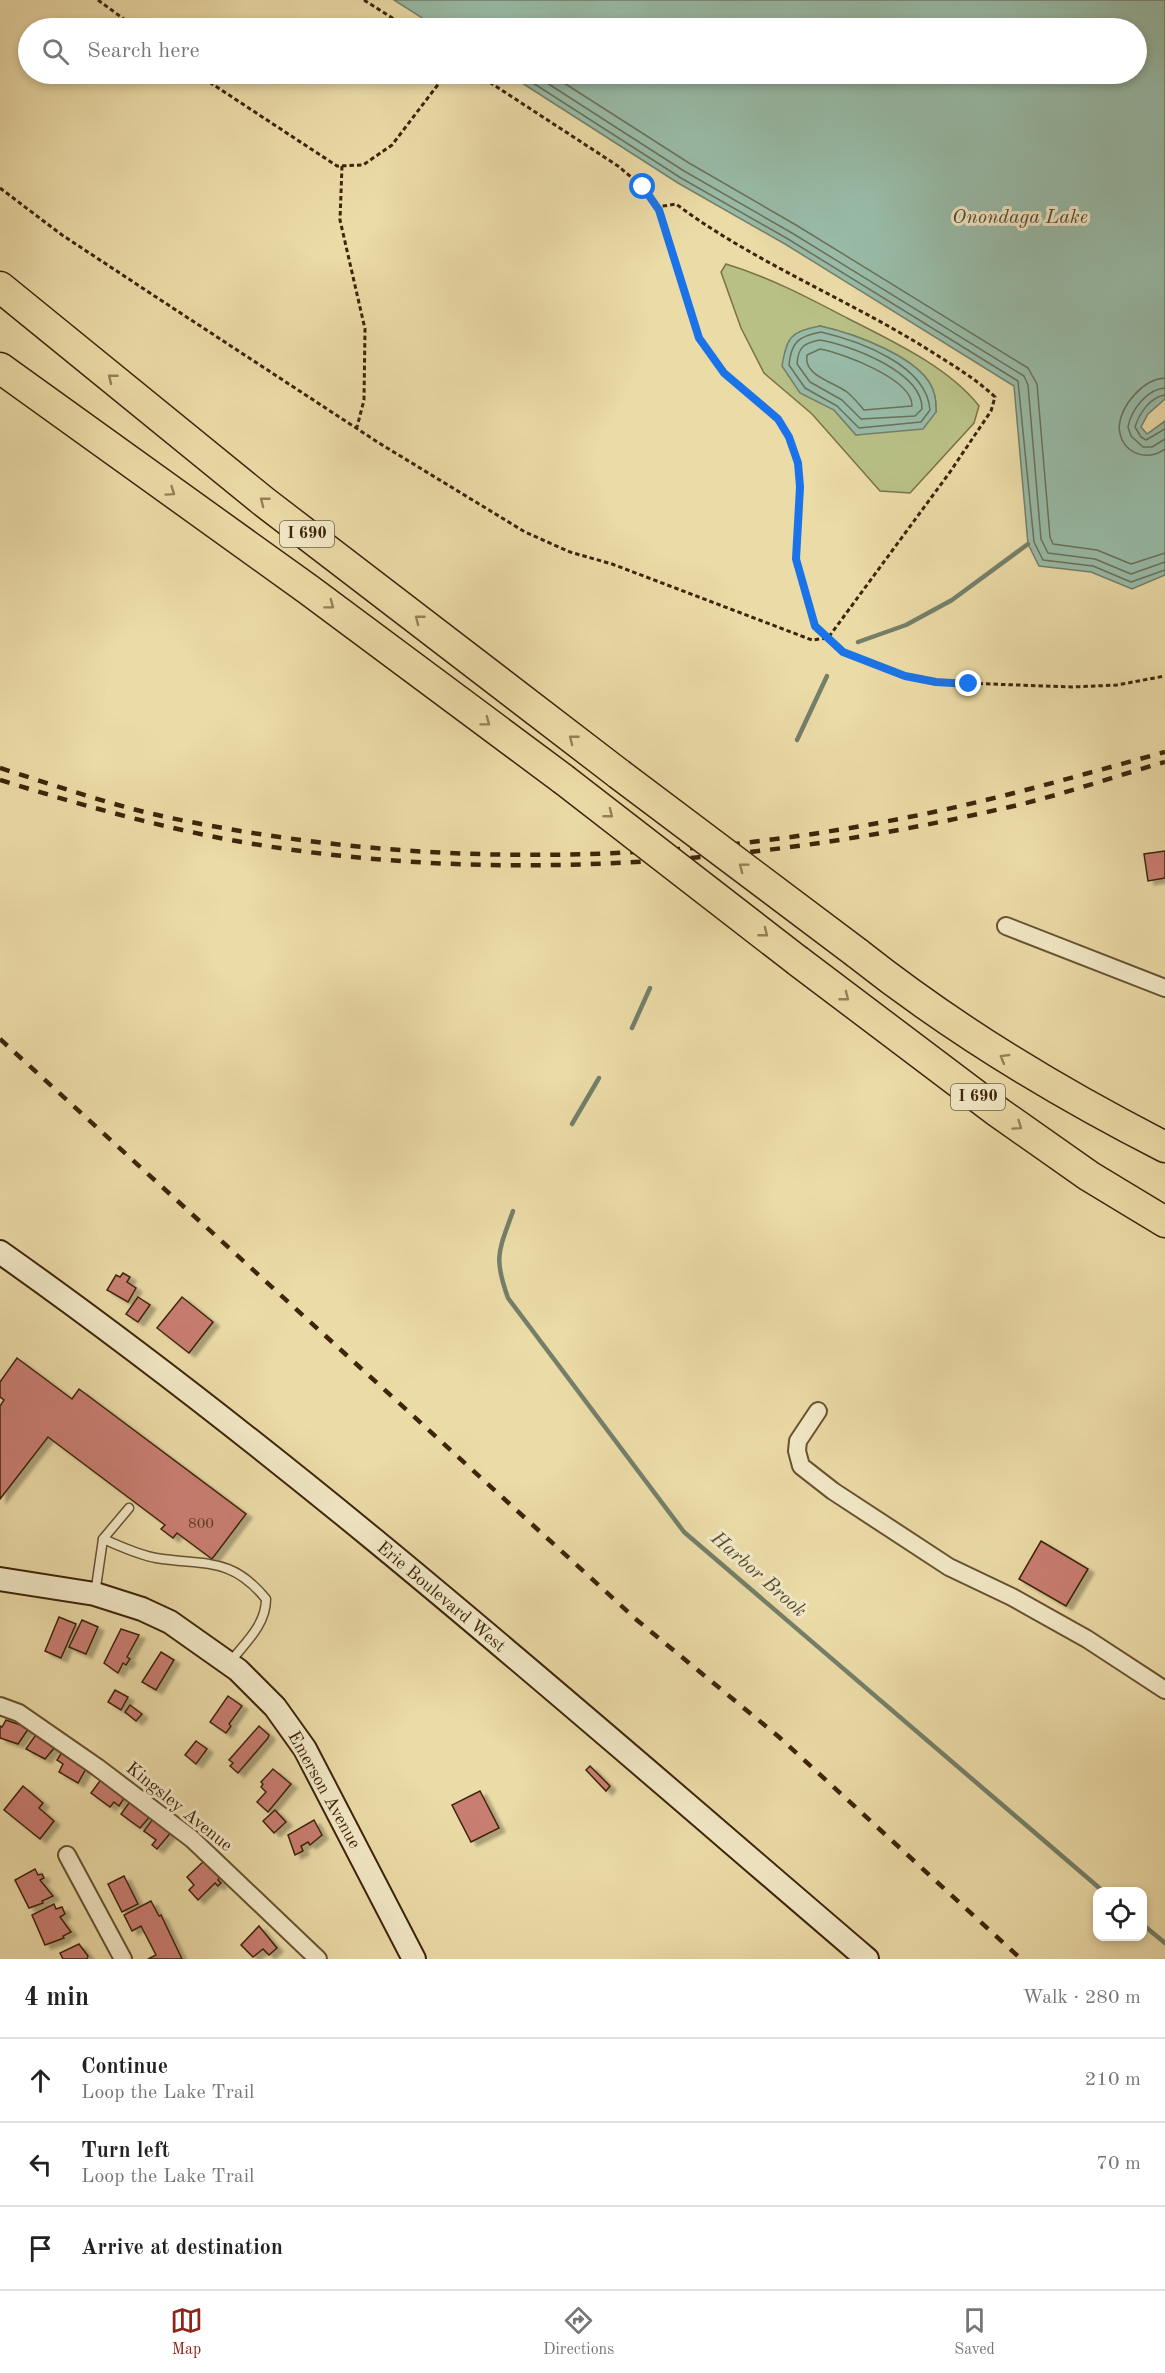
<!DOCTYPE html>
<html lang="en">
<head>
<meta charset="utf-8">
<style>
  :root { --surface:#fff; --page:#f6f6f6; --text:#222; --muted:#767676; --line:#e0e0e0; --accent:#8f2418 }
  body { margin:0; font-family:"Old Standard TT",serif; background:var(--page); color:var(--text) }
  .controls { position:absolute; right:18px; bottom:18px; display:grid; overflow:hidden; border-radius:12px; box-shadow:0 3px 9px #0003 }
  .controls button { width:54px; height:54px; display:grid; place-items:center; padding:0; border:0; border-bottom:2px solid var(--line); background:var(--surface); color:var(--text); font:30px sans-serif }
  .stop { position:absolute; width:18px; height:18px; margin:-14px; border:4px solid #1a73e8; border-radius:50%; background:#fff }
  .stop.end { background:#1a73e8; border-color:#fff; box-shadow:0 2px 6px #0008 }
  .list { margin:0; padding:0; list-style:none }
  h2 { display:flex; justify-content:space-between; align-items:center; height:78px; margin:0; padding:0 24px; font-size:26px }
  h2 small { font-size:20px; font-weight:400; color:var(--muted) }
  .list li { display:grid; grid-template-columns:39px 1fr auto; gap:18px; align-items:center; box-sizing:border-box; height:84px; padding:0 24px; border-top:2px solid var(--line) }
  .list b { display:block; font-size:22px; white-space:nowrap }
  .list p { margin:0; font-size:20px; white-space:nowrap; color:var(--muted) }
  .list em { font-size:20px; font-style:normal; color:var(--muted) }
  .icon { flex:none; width:33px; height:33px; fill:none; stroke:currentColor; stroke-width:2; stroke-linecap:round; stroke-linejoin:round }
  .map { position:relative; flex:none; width:1165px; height:1959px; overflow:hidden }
  .search { position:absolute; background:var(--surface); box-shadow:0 3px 9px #0003; left:18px; right:18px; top:18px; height:66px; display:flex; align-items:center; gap:15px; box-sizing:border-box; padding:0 21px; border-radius:33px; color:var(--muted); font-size:22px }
  .sheet { height:330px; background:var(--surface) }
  nav { display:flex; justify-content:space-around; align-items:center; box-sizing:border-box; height:84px; border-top:2px solid var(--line); background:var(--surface); font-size:16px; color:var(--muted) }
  nav a { display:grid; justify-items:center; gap:3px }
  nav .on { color:var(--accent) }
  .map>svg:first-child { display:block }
</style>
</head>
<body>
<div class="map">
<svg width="1165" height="1959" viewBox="0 0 1165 1959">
  <defs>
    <filter id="shadow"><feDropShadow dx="6" dy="4" stdDeviation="1.5" flood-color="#0004"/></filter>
  </defs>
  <rect width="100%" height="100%" fill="#ebdba7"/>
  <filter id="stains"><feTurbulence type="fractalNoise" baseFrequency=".00333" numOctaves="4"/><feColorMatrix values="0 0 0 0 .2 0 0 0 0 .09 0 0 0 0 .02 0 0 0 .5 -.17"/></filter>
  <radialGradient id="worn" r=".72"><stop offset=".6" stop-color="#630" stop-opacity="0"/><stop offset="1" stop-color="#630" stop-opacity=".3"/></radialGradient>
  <path fill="#b8c086" stroke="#7b7248" stroke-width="1.5" fill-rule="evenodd" d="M726 264C769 277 807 297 847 318 890 340 949 367 979 406L974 423 910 493 880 491 812 414 764 373 741 328 721 272ZM820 326C852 333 925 358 934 393 936 399 936 406 936 412L881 431 856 435 834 410Z"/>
  <g fill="#98bba8" stroke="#747f69" stroke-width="1.5">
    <path d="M394 0H1165V399L1148 414 1141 427 1147 434 1165 421V575L1132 589 1091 572 1039 566 1028 544 1014 386 785 244 678 183 508 74H1136V28H438Z"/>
    <path d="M820 326C852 333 925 358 934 393 936 399 936 406 936 412L923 429 856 435 834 410 800 393 782 366C787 336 791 332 820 326Z"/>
  </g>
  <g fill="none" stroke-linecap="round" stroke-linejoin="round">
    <g stroke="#6b7059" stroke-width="1.5">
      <path d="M519 74 681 178 788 239 1018 381 1034 542 1043 560 1093 566 1131 582 1165 570"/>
      <path d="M533 74 684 171 792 233 1024 376 1028 385 1041 539 1048 553 1095 559 1131 574 1165 562"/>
      <path d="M550 74 689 163 796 225 1028 368 1037 384 1050 537 1053 544 1097 550 1131 564 1165 553"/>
      <path d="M821 332C859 341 927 365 930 410L921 422 859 428 837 406 805 388 789 365C791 342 799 336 821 332Z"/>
      <path d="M820 340C850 345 923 372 922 409L915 416 861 419 842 400 810 382 797 364C798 347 804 343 820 340Z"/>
      <path d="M820 349C842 353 913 379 912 406L864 410C859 404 853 397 847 392 834 382 803 376 807 355Z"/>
      <path d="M1165 378C1143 379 1121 405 1119 427 1121 452 1144 463 1165 449"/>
      <path d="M1165 388C1147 389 1131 410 1128 427L1131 436 1143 447H1152L1165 439"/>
      <path d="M1165 395C1150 397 1139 414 1135 427L1141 437 1146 440 1165 429"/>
    </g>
    <g stroke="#747f69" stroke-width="4.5">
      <path d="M858 642 906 625 952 600 1028 544"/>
      <path d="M797 740 827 676"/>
      <path d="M632 1028 650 988"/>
      <path d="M572 1124 599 1078"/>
      <path d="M513 1211C499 1251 493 1256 508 1298L684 1532 1104 1892"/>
      <path d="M1142 1924 1165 1943"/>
    </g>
  </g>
  <g fill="#c97e72" stroke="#3e240a" stroke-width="1.5" filter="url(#shadow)">
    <path d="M1165 851V878L1148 881 1144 854Z"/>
    <path d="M123 1273 130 1277 127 1282 136 1288 128 1302 107 1290 116 1275 120 1277Z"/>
    <path d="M138 1297 150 1305 138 1322 126 1314Z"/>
    <path d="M182 1297 213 1322 189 1353 157 1328Z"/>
    <path d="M17 1358 72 1399 79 1389 246 1514 212 1559 177 1533 173 1538 161 1529 165 1525 48 1437 0 1499V1406L4 1400 0 1397V1382Z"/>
    <path d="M1041 1541 1088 1569 1066 1606 1019 1579Z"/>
    <path d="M59 1617 76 1624 61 1658 45 1651Z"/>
    <path d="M82 1620 98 1627 86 1654 69 1647Z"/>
    <path d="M121 1629 139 1635 127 1657 130 1659 126 1665 123 1663 118 1673 104 1663Z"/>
    <path d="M161 1652 174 1660 156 1690 142 1682Z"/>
    <path d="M115 1690 128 1697 121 1710 108 1702Z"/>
    <path d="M228 1696 242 1706 229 1724 231 1726 226 1733 210 1722Z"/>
    <path d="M130 1705 142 1714 136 1721 125 1712Z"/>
    <path d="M6 1720 29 1728 18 1744 0 1738V1726L2 1727Z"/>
    <path d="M259 1726 269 1735 268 1738 238 1773 230 1766 233 1763 229 1760Z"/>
    <path d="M37 1733 55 1747 45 1759 26 1749Z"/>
    <path d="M196 1741 207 1749 196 1764 185 1755Z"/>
    <path d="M62 1752 87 1767 78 1783 59 1772 63 1764 57 1760Z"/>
    <path d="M590 1766 610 1786 606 1791 586 1770Z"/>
    <path d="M273 1769 291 1784 268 1812 257 1802 266 1792 261 1787 263 1784 261 1782Z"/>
    <path d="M102 1778 125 1797 119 1806 114 1802 110 1807 91 1793Z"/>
    <path d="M23 1786 43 1803 39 1808 54 1821 40 1839 4 1810Z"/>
    <path d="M480 1791 499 1828 471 1842 452 1805Z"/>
    <path d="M132 1799 152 1814 140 1828 121 1814Z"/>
    <path d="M275 1810 286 1822 274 1833 263 1821Z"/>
    <path d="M155 1816 173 1830 157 1849 152 1845 156 1840 144 1831Z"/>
    <path d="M314 1820 322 1835 310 1845 308 1842 301 1846 303 1851 295 1855 288 1835Z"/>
    <path d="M204 1861 220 1877 218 1880 221 1883 218 1886 215 1883 198 1900 189 1890 194 1885 187 1877Z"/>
    <path d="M35 1869 38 1875 42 1874 44 1878 40 1880 53 1896 42 1901 43 1903 29 1908 15 1880Z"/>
    <path d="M124 1876 138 1904 122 1912 108 1884Z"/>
    <path d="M151 1901 159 1916 161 1915 182 1959H148L156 1955 141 1926 132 1931 124 1915Z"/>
    <path d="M54 1904 56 1909 62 1907 65 1914 60 1917 71 1932 63 1936 64 1938 45 1945 32 1915Z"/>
    <path d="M259 1926 277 1948 269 1955 263 1949 253 1957 241 1945Z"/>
    <path d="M79 1944 88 1956 87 1959H63L60 1953Z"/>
  </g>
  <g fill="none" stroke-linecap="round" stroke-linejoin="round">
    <g stroke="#695231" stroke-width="11">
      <g id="lane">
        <path d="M103 1539C120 1546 138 1555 156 1558 205 1566 231 1556 266 1599 266 1625 245 1643 230 1662"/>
        <path d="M95 1594 103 1539 129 1508"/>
      </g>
    </g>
    <g stroke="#695231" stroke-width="20">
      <g id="street">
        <path d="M1006 926 1165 988"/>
        <path d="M818 1411 798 1441 797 1451 801 1466 833 1491 949 1567 1012 1597 1087 1639 1165 1690"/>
        <path d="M0 1706 19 1713 97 1767 192 1839 318 1959"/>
        <path d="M67 1855 123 1959"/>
      </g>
    </g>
    <g stroke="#3e240a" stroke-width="26">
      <g id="secondary">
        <path d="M0 1252C304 1467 584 1717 867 1959"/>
        <path d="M0 1579 95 1594 142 1609 170 1622 238 1670 275 1707 305 1749 414 1959"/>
      </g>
    </g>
    <g stroke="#3e240a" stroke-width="33">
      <g id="highway">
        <path d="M0 287 263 501 619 774"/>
        <path d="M0 368 309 590 563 779"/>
        <path d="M857 953C954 1030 1055 1091 1165 1147"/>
        <path d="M798 961 998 1112 1089 1176 1165 1222"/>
      </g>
    </g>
    <g stroke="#3e240a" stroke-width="3" stroke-dasharray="4.5 3" stroke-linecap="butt">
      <path d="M98 0 136 28"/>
      <path d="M364 0 408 28"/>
      <path d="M197 74 337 166 363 165 392 145 446 74"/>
      <path d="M477 74 618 166 643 187 659 210 699 338 724 373 778 419 789 437 798 463 800 487 797 559 803 585 815 626 843 652 905 676 936 682 1072 687 1117 685 1165 676"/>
      <path d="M342 166 340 220 365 329 364 400 357 427"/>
      <path d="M0 188 62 235 153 295 379 443 525 532 570 552 612 564 812 640 828 638 950 472 991 411 995 397C974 377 949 363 924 347 843 297 752 261 676 204L657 207"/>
    </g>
    <use href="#lane" stroke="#f2e8c6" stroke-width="8"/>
    <use href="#street" stroke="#f2e8c6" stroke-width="16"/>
    <use href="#secondary" stroke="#f2e8c6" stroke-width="22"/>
    <use href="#highway" stroke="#ebdba7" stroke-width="30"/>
    <g stroke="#3e240a" stroke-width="4.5" stroke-dasharray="10 10" stroke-linecap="butt">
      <path d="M0 768C57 786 113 806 171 818 411 868 659 866 899 819 989 802 1077 776 1165 752"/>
      <path d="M0 780C88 807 175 832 266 846 510 884 765 863 1005 808 1059 796 1112 777 1165 762"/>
      <path d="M0 1039 638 1621 779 1737 1021 1959"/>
    </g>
    <g stroke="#3e240a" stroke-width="33" stroke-linecap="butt">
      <g id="highway-bridge">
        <path d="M619 774 857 953"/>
        <path d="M563 779 798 961"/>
      </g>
    </g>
    <use href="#highway-bridge" stroke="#ebdba7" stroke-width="30"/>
  </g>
  <defs><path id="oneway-chevron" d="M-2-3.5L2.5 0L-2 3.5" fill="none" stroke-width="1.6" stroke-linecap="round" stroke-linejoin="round" transform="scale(1.5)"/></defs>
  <g stroke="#948058">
    <use href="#oneway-chevron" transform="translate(112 378) rotate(-141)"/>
    <use href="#oneway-chevron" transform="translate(171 492) rotate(35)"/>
    <use href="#oneway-chevron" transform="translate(264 501) rotate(-142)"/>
    <use href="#oneway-chevron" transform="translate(330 605) rotate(37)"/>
    <use href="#oneway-chevron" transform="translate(419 619) rotate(-142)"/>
    <use href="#oneway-chevron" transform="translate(486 722) rotate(37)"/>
    <use href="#oneway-chevron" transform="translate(573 739) rotate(-142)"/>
    <use href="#oneway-chevron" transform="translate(609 814) rotate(38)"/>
    <use href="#oneway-chevron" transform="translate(743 867) rotate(-143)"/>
    <use href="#oneway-chevron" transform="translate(764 933) rotate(38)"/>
    <use href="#oneway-chevron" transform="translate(845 997) rotate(38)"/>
    <use href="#oneway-chevron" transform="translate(1004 1058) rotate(-150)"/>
    <use href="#oneway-chevron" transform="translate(1018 1126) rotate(35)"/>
  </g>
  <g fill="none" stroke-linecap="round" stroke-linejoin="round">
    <path stroke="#1a73e8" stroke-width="8" d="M643 187 659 210 699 338 724 373 778 419 789 437 798 463 800 487 796 559 815 626 843 652 905 676 936 682 969 684"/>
  </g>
  <g text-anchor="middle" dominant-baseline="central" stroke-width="6" stroke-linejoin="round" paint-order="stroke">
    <g font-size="15" fill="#613a24">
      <text x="201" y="1524">800</text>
    </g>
    <g fill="#f2e8c6" stroke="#745f42" stroke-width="1.5">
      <rect x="280" y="521" width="54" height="26" rx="4.5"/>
      <rect x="951" y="1084" width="54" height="26" rx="4.5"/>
    </g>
    <g font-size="16" font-weight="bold" fill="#3e240a">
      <text x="307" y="534">I 690</text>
      <text x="978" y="1097">I 690</text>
    </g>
    <g font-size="18" fill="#3e240a" stroke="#f2e8c6">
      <text transform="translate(441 1597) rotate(40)">Erie Boulevard West</text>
      <text transform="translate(324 1790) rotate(61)">Emerson Avenue</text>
      <text transform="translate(179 1807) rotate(39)">Kingsley Avenue</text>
    </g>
    <g font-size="20" font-style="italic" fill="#544a32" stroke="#f2e8c6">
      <text x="1020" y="218">Onondaga Lake</text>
      <text transform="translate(758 1575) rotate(41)">Harbor Brook</text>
    </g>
  </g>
  <rect width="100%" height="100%" filter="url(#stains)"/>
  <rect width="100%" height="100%" fill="url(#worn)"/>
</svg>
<div class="controls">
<button><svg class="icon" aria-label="locate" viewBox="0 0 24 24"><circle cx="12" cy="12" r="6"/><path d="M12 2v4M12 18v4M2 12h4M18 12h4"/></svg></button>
</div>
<div class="stop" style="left:643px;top:187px"></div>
<div class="stop end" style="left:969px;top:684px"></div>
<div class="search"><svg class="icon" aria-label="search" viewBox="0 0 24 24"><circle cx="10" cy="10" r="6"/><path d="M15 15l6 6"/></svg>Search here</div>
</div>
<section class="sheet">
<h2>4 min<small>Walk · 280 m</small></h2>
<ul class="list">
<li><svg class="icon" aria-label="ahead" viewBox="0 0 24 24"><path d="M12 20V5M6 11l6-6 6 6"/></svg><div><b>Continue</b><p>Loop the Lake Trail</p></div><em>210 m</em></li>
<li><svg class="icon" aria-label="left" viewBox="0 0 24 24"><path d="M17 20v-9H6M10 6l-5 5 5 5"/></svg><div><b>Turn left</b><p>Loop the Lake Trail</p></div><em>70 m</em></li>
<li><svg class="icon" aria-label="arrive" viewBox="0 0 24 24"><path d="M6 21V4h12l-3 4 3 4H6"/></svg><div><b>Arrive at destination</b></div></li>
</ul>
</section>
<nav>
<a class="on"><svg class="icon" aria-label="map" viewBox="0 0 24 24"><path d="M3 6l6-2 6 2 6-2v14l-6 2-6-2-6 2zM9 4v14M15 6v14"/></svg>Map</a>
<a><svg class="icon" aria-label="directions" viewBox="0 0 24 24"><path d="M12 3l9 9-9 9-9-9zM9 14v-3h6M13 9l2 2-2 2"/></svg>Directions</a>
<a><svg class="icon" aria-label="saved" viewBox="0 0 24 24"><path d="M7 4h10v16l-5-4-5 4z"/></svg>Saved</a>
</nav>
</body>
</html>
